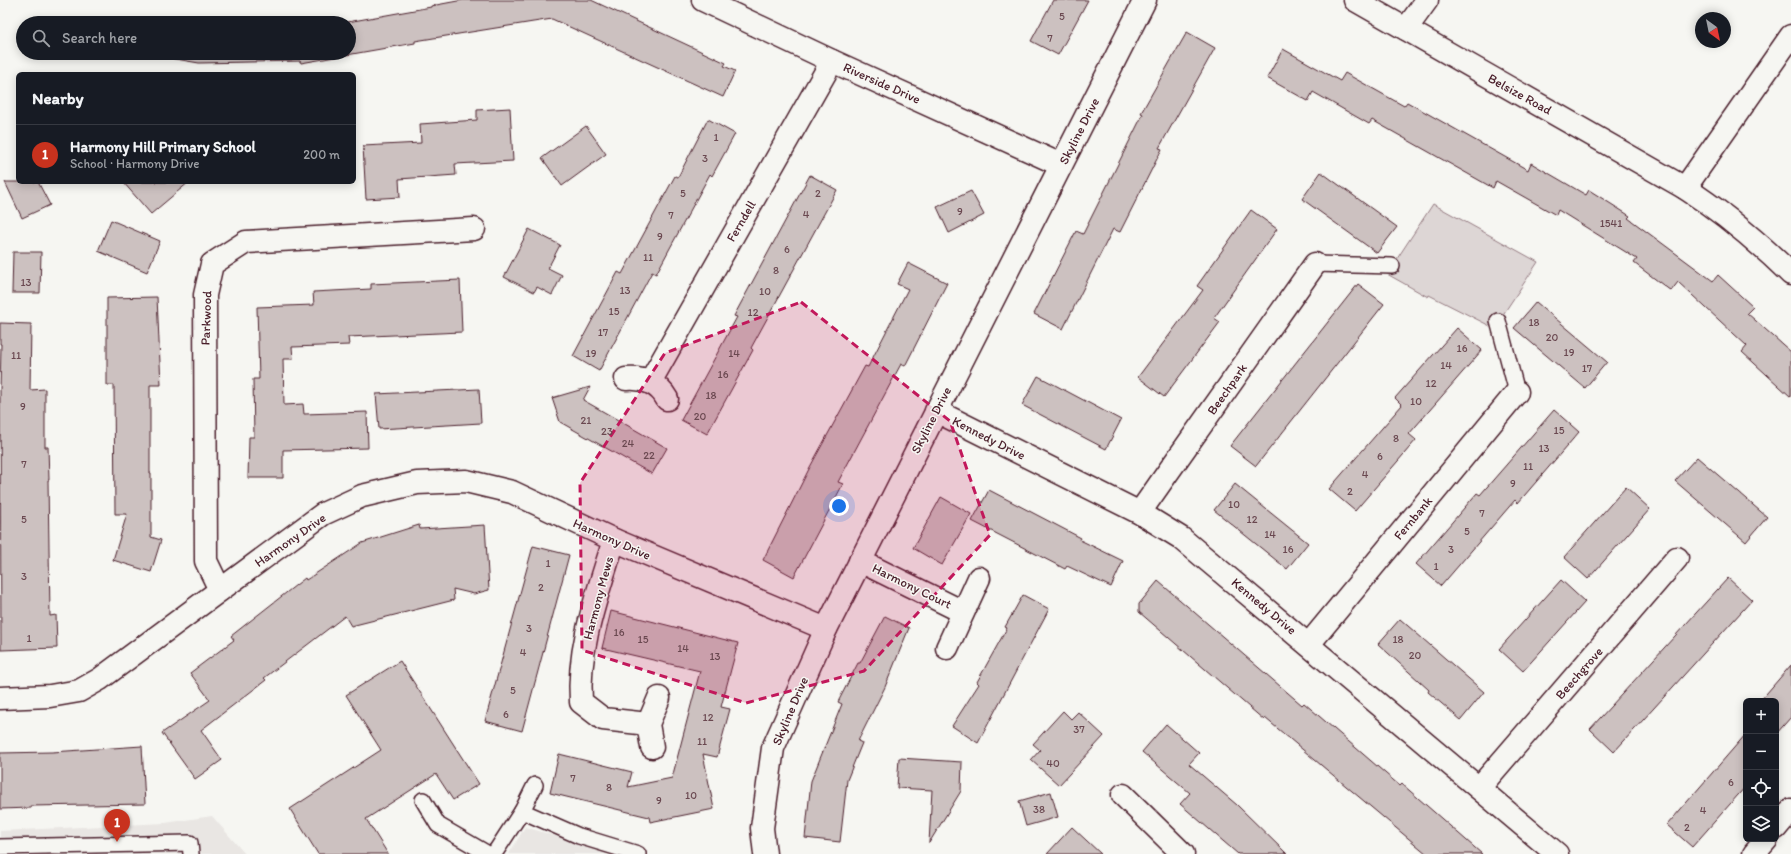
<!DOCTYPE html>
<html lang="en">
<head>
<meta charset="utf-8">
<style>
  :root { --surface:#171b24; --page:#20242c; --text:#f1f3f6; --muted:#9ea1a6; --line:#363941; --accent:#c8321e }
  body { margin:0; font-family:Itim,sans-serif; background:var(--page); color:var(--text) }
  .controls { position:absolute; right:12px; bottom:12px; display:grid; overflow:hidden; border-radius:6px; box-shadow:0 2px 10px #0003 }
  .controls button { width:36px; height:36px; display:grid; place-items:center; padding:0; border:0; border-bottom:1px solid var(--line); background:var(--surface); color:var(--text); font:20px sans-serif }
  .compass { position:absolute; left:1695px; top:12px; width:36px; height:36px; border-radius:50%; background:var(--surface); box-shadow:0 2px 10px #0003; rotate:147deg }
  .you { position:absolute; left:839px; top:506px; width:14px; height:14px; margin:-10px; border:3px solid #fff; border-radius:50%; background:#1a73e8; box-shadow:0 0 0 6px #1a73e833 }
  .badge { display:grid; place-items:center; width:26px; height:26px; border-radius:50%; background:var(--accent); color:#fff; font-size:13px; font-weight:700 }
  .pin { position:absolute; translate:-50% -33px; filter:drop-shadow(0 1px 2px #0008) }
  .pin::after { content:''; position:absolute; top:21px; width:14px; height:12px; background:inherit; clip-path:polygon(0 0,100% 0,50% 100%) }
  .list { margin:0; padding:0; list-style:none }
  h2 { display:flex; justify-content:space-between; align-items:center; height:52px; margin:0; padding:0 16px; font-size:17px }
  h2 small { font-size:13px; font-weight:400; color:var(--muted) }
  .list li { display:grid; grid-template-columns:26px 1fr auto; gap:12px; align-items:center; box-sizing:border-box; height:60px; padding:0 16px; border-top:1px solid var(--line) }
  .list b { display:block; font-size:15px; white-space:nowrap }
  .list p { margin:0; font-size:13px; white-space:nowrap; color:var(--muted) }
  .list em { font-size:13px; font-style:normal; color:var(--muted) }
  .icon { flex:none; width:22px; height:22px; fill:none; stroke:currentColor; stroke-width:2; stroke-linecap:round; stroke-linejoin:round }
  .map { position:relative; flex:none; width:1791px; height:854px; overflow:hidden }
  .search { position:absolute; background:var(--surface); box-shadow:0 2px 10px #0003; left:16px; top:16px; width:340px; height:44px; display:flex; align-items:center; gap:10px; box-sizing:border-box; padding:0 14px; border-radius:22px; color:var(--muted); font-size:15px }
  .panel { position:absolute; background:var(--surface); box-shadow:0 2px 10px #0003; left:16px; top:72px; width:340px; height:112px; border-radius:6px }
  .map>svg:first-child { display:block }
</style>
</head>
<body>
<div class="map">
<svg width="1791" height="854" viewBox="0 0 1791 854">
  <rect width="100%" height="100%" fill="#f6f6f2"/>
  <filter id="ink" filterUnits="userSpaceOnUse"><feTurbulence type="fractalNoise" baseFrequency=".025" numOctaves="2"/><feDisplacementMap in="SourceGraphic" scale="8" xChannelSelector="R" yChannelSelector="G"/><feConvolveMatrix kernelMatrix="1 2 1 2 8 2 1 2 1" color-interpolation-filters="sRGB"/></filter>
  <g filter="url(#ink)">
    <g fill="#e9e6e3">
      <path d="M212 816 245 854H0V831L165 823Z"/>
      <path d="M525 827 617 854H509Z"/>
    </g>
    <path fill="#ddd6d5" stroke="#947a80" d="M1433 204 1538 262 1494 328 1429 295 1428 297 1387 274Z"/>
    <g fill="#ccc1c0" stroke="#4a1f2b">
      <path d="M463 0H591L726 63 724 66 735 71 723 97 552 19 415 41V43L301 63 300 61 199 63 152 55V53H349V23H342L431 7V6Z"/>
      <path d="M1053 0H1088L1058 55 1031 41Z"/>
      <path d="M1187 32 1215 48 1159 148 1162 149 1120 232 1113 229 1063 329 1034 314 1076 231 1083 234 1143 114 1141 113Z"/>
      <path d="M1283 49 1340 81 1345 73 1404 106 1407 102 1528 170 1531 163 1586 195 1589 190 1630 216 1628 218 1713 281 1718 275 1753 307 1747 313 1791 352V397L1742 352 1747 346 1678 282 1671 291 1634 263 1637 259 1558 210 1556 215 1496 181 1493 188 1372 120 1369 124 1313 92 1308 101 1267 78Z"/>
      <path d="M510 108 513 161 455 164 456 175 399 179 400 197 366 199 363 146 421 143 420 124 477 120V110Z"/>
      <path d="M708 119 735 134 712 176 710 174 656 274 652 272 599 371 573 356 618 272 622 274 675 176 678 177Z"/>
      <path d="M586 126 606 154 562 186 542 158Z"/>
      <path d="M1321 172 1397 227 1377 253 1302 199Z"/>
      <path d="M810 175 837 190 751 348 753 350 707 434 681 420 737 317 734 316Z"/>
      <path d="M5 182H38L50 205 22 218Z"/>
      <path d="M123 182H189L151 214Z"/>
      <path d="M971 191 984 215 949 233 937 207Z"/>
      <path d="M1251 210 1277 229 1214 318 1220 322 1164 397 1138 377 1203 290 1197 286Z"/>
      <path d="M111 220 160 241 147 272 98 251Z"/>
      <path d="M529 229 560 245 548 268 562 275 552 295 537 287 534 292 504 277Z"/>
      <path d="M13 252H41L40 293H12Z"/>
      <path d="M908 263 947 283 905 366 901 364 838 482 843 484 794 577 763 560 810 467 865 366 868 367 908 289 897 284Z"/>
      <path d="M460 280 462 332 348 337 349 345 292 347 293 359H283L284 405 303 404 304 414 367 412 368 448 283 450V478H248L249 437H254L253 379H259L257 307 314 305 313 292 371 289V284Z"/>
      <path d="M1358 284 1384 304 1256 466 1230 446Z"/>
      <path d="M157 297 161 385H150V473H151V537L161 540 151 572 113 560 127 514H115L114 385H107V298Z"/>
      <path d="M1536 302 1607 362 1585 388 1514 328Z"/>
      <path d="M0 323 31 324 30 390 45 389V447H48L49 480H48L50 616 56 615 57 648 1 650 0 390 1 344H0Z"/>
      <path d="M1457 328 1482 350 1409 434 1416 440 1355 511 1329 489 1402 405 1395 398Z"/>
      <path d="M1038 376 1121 420 1106 449 1022 405Z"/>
      <path d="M590 387 583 400 667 448 652 474 560 422 552 398Z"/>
      <path d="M479 389 481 423 379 429 376 394Z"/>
      <path d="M1554 410 1579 432 1518 503 1515 500 1441 586 1416 564 1477 493 1480 495Z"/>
      <path d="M1697 457 1767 517 1746 542 1675 481Z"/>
      <path d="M1235 484 1308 543 1287 569 1214 510Z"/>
      <path d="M1626 487 1650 509 1588 579 1564 557Z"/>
      <path d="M989 490 1081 538 1080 540 1123 561 1111 587 1067 566 1065 569 972 521Z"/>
      <path d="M941 497 971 514 942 565 913 548Z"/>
      <path d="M419 525 420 529 485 525 489 590 474 594 453 589 454 600 351 626 345 616 264 678 266 680 201 730 222 760 195 779 162 733 210 700 190 673 234 640 231 636 305 578 306 580 362 543Z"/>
      <path d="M533 546 569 555 522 731 485 721Z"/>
      <path d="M1728 578 1752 600 1614 752 1590 729Z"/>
      <path d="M1561 580 1585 602 1523 671 1499 649Z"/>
      <path d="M1158 581 1302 705 1304 703 1400 786 1402 784 1482 854H1427L1265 718 1264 720 1139 612V604Z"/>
      <path d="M1023 595 1049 609 978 743 952 726 979 684 977 682 1007 628 1005 627Z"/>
      <path d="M611 611 738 643 721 707 730 709 717 757 703 754 714 809 650 822 649 817 550 793 559 754 632 772 628 787 672 778 700 671 602 648Z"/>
      <path d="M885 616 909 628 885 687 858 741 862 743 847 780 840 842 805 838 811 781 842 704 838 702 858 663H860Z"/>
      <path d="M1400 619 1484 692 1461 720 1428 692 1429 690 1378 644Z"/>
      <path d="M400 661 479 784 453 800 436 774 366 819 388 854H318L290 809 381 750 346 695Z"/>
      <path d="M1791 665V717L1776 734V701H1760Z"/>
      <path d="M1063 711 1071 719 1078 712 1104 736 1059 785 1031 760 1040 750 1033 744Z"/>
      <path d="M1166 724 1199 753 1189 764 1237 805 1287 854H1238L1180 804 1190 793 1142 752Z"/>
      <path d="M1746 734V786L1692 847 1667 825Z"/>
      <path d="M142 746 145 804 31 806V808L0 809V753L52 752Z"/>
      <path d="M899 758 962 762 961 791 929 843 932 790 897 788Z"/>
      <path d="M1051 792 1058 817 1026 826 1019 801Z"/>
      <path d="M1072 827 1101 854H1047Z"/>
    </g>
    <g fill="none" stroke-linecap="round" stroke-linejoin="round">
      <g stroke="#4a1f2b" stroke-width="18">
        <g id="service">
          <path d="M1315 264 1392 266"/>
          <path d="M1498 321 1517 392"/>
          <path d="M535 785 522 811 579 836 638 854"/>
          <path d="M423 800 438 825 488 854"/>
          <path d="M0 847 190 843 191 854"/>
          <path d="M494 854 522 811"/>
        </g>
      </g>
      <g stroke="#4a1f2b" stroke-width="25">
        <g id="minor">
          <path d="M703 0 832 61 1061 165"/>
          <path d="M1406 29 1427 0"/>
          <path d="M1685 188 1791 36"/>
          <path d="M626 379C643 377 659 384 667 399"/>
          <path d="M650 382 832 61"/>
          <path d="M936 411 1142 514 1181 538 1557 854"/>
          <path d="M1142 514 1145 505 1166 475 1315 264"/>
          <path d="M614 540C598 593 577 647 581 702L603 719 648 724"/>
          <path d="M860 561 963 612"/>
          <path d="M220 590 206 561 205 295 212 264 246 242 474 229"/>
          <path d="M1309 644 1517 392"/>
          <path d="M947 648 979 578"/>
          <path d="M0 698 50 696 79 691 100 679 323 514 362 496 417 483 466 481 512 492 614 540 826 629"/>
          <path d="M652 747 648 724 659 698"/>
          <path d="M1479 788 1677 558"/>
          <path d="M1123 795 1183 854"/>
          <path d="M1776 828 1791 810"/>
          <path d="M765 854 762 828 773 748 826 629 1145 0"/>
          <path d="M1754 854 1767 839"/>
        </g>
      </g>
      <g stroke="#4a1f2b" stroke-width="25">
        <path id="tertiary" d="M1355 0 1685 188C1724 213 1758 242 1791 274"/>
      </g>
      <use href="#service" stroke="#f6f6f2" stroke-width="15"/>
      <use href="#minor" stroke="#f6f6f2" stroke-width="22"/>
      <use href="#tertiary" stroke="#f6f6f2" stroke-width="22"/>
    </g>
  </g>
  <path fill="#c2185b" fill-opacity="0.2" stroke="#c2185b" stroke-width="3" stroke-dasharray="8 5" stroke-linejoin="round" d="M801 302 950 421 990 535 864 671 746 703 582 650 580 483 665 353Z"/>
  <g text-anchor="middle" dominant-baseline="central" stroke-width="3" stroke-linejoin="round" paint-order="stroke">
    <g font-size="11" fill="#6a4850">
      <text x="1062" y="16">5</text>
      <text x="1050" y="38">7</text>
      <text x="716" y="137">1</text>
      <text x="705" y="158">3</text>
      <text x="683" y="193">5</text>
      <text x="818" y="193">2</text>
      <text x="960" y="211">9</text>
      <text x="806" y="214">4</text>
      <text x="671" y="215">7</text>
      <text x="1611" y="223">1541</text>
      <text x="660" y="236">9</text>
      <text x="787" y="249">6</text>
      <text x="648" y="257">11</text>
      <text x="776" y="270">8</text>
      <text x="26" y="282">13</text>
      <text x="625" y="290">13</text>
      <text x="765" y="291">10</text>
      <text x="614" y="311">15</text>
      <text x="753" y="312">12</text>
      <text x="1534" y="322">18</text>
      <text x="603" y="332">17</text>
      <text x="1552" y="337">20</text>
      <text x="1462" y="348">16</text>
      <text x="1569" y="352">19</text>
      <text x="591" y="353">19</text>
      <text x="734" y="353">14</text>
      <text x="16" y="355">11</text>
      <text x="1446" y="365">14</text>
      <text x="1587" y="368">17</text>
      <text x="723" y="374">16</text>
      <text x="1431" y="383">12</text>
      <text x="711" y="395">18</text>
      <text x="1416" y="401">10</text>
      <text x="23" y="406">9</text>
      <text x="700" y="416">20</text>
      <text x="586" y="420">21</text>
      <text x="1559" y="430">15</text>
      <text x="607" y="431">23</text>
      <text x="1396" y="438">8</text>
      <text x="628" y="443">24</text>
      <text x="1544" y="448">13</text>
      <text x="649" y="455">22</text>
      <text x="1380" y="456">6</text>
      <text x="24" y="464">7</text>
      <text x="1528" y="466">11</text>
      <text x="1365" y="474">4</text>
      <text x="1513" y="483">9</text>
      <text x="1350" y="491">2</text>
      <text x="1234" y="504">10</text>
      <text x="1482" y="513">7</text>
      <text x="24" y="519">5</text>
      <text x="1252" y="519">12</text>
      <text x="1467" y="531">5</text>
      <text x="1270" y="534">14</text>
      <text x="1288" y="549">16</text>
      <text x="1451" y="549">3</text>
      <text x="548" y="563">1</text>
      <text x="1436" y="566">1</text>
      <text x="24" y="576">3</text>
      <text x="541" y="587">2</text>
      <text x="529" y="628">3</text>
      <text x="619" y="632">16</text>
      <text x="29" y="638">1</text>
      <text x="643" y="639">15</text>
      <text x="1398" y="639">18</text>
      <text x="683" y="648">14</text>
      <text x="523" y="652">4</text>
      <text x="1415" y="655">20</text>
      <text x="715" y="656">13</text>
      <text x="513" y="690">5</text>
      <text x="506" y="714">6</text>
      <text x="708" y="717">12</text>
      <text x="1079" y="729">37</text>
      <text x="702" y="741">11</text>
      <text x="1053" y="763">40</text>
      <text x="573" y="778">7</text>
      <text x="1731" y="782">6</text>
      <text x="609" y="787">8</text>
      <text x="691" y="795">10</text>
      <text x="659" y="800">9</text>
      <text x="1039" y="809">38</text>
      <text x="1703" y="810">4</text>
      <text x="1687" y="827">2</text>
    </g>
    <g font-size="13" fill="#4a1f2b" stroke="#f6f6f2">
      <text transform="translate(882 83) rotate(24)">Riverside Drive</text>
      <text transform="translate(1520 94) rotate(29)">Belsize Road</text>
      <text transform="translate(1079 131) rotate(-63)">Skyline Drive</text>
      <text transform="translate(741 221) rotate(-60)">Ferndell</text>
      <text transform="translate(206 318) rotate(-88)">Parkwood</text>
      <text transform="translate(1227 389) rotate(-55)">Beechpark</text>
      <text transform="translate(931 420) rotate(-63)">Skyline Drive</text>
      <text transform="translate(989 438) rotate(27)">Kennedy Drive</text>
      <text transform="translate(1413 518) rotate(-50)">Fernbank</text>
      <text transform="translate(612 539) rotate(24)">Harmony Drive</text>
      <text transform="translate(290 540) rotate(-35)">Harmony Drive</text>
      <text transform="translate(912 586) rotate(26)">Harmony Court</text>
      <text transform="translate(598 598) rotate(-75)">Harmony Mews</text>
      <text transform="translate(1264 606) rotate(40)">Kennedy Drive</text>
      <text transform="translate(1579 673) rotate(-49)">Beechgrove</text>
      <text transform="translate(790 711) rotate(-67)">Skyline Drive</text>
    </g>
  </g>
</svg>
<div class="controls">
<button>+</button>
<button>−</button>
<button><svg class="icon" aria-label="locate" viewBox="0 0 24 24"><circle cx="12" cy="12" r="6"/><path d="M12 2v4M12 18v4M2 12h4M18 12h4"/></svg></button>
<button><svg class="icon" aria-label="layers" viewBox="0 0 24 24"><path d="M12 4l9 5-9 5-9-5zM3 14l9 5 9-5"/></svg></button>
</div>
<svg class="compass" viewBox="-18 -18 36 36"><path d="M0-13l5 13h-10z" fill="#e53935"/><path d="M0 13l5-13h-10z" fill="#9ea1a6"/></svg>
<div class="you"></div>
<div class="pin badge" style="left:117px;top:842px">1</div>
<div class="search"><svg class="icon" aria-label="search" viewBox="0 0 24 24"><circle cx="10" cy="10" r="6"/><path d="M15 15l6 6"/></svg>Search here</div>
<section class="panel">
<h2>Nearby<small></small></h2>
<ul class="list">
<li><span class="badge">1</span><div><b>Harmony Hill Primary School</b><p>School · Harmony Drive</p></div><em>200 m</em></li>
</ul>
</section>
</div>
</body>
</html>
